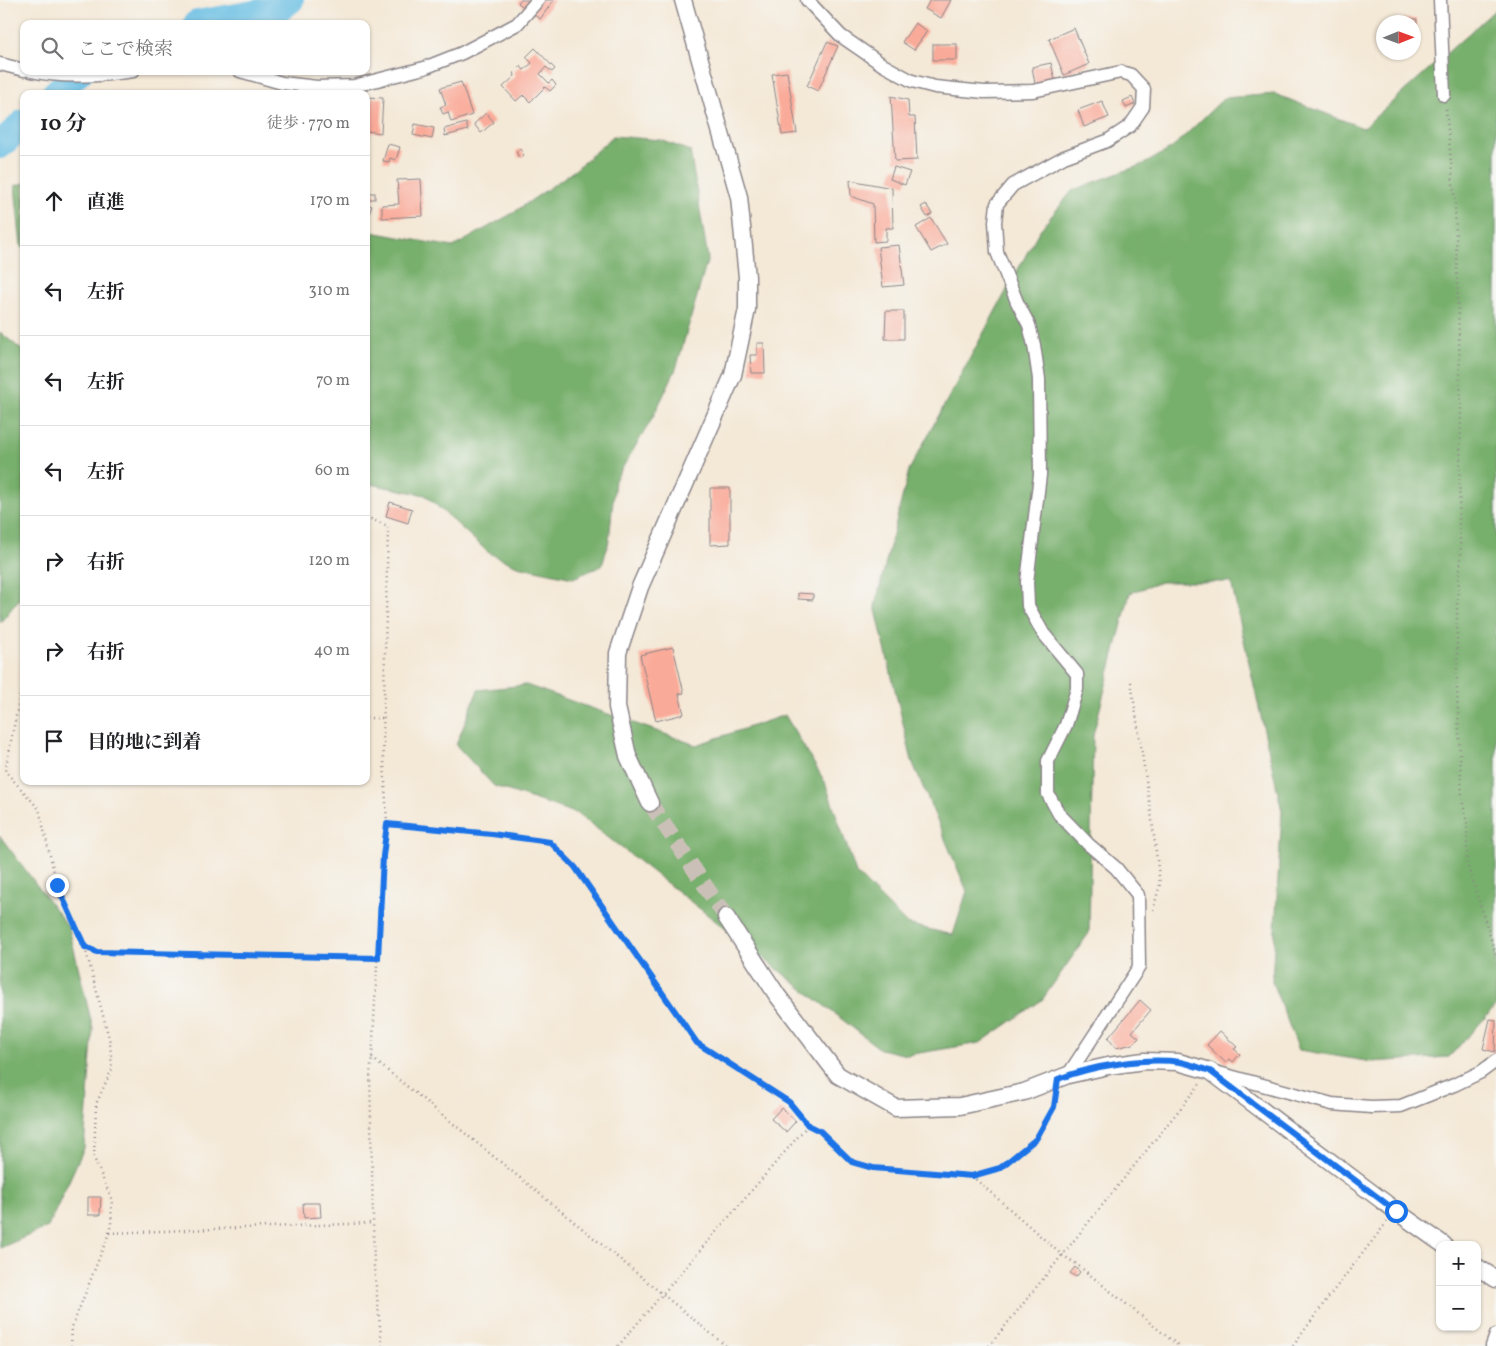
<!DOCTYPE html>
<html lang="ja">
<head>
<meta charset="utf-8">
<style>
  :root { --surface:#fff; --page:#f2f2f2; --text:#202124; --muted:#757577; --line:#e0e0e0 }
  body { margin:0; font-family:Vollkorn,"Noto Serif JP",serif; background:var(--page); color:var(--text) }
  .controls { position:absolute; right:15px; bottom:15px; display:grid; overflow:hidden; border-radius:10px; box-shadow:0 1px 4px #0004 }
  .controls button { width:45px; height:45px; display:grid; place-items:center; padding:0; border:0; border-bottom:1px solid var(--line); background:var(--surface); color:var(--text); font:25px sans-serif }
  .compass { position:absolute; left:1376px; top:15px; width:45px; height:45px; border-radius:50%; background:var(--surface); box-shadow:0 1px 4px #0004; rotate:89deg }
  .stop { position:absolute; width:15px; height:15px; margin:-11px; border:4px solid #1a73e8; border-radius:50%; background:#fff }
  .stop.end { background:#1a73e8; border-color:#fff; box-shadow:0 1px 5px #0008 }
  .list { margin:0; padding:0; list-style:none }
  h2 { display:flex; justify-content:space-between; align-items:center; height:65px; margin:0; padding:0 20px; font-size:21px }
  h2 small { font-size:16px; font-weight:400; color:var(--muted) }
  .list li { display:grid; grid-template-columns:32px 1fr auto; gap:15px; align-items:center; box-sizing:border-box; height:90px; padding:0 20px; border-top:1px solid var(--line) }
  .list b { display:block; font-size:19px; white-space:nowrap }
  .list em { font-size:16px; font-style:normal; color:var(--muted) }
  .icon { flex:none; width:28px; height:28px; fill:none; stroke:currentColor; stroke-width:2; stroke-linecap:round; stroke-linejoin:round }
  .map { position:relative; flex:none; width:1496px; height:1346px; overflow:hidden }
  .search { position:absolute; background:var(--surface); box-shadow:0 1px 4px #0004; left:20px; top:20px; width:350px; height:55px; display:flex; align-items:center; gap:12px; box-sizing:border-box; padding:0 18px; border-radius:10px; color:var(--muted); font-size:19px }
  .panel { position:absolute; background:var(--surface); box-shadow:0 1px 4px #0004; left:20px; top:90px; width:350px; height:695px; border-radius:10px }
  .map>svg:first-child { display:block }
</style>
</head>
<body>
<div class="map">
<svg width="1496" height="1346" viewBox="0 0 1496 1346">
  <rect width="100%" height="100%" fill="#f6f6f2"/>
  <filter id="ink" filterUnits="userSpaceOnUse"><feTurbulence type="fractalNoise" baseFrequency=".02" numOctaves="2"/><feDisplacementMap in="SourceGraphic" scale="10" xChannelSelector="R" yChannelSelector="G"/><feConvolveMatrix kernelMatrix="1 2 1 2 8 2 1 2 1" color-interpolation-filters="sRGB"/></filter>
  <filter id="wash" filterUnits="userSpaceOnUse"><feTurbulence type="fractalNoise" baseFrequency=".0096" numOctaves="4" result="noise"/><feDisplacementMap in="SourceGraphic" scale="20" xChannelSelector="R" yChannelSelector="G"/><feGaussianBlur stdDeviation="1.12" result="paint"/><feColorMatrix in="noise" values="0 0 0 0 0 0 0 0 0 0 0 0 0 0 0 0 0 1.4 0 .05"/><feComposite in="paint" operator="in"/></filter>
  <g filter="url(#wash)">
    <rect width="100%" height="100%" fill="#f4e8d6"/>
    <g fill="#77af6c" stroke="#4c6854">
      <path d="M1496 9V1006L1449 1057 1372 1062 1299 1050 1272 982 1282 811 1231 582H1161L1130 593 1093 735 1089 933 1042 1000 980 1043 907 1055 880 1049 578 814 494 786 456 745 478 690 526 685 696 745 785 715 825 782 856 873 907 924 953 935 967 891 912 761 875 606 909 470 1039 231 1073 190 1146 163 1172 148 1224 98 1275 94 1363 128Z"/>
      <path d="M613 136 661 140 690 151 708 258 676 369 652 419 615 480 609 541 602 566 573 578 517 566 489 553 425 495 366 483V231L453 247 513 213 575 170Z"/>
      <path d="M24 183V250L21 247 15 186Z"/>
      <path d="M0 332 24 352V593L0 623Z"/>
      <path d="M0 836 69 928 93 1029 84 1148 48 1227 0 1248Z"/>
    </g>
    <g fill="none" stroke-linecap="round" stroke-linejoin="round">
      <g stroke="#66bde3" stroke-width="28">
        <path d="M197 24 277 10 290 0"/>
        <path d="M55 94 80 71"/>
        <path d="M0 145 24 123"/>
      </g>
    </g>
    <g id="blocks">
      <g fill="#faaa99">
        <path d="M520 0H554L540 19 518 3Z"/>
        <path d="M930 0H951L941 18 925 9Z"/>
        <path d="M1403 19H1417L1416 32 1414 31V22H1402Z"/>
        <path d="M915 23 927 31 914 50 902 42Z"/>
        <path d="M1074 28 1089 64 1064 75 1049 39Z"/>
        <path d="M827 42 838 46 818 91 807 86Z"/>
        <rect x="933" y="44" width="24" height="16"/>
        <path d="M535 48 555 69 552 72 546 67 540 74 549 83 552 80 556 85 550 91 545 87 530 102 523 95 516 101 503 87 515 76 514 72 520 66 524 70 532 63 526 57Z"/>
        <path d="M1051 63 1055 80 1035 84 1032 67Z"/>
        <path d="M787 72 797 133 782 135 772 74Z"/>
        <path d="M461 82 472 115 451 122 448 112 443 114 440 107 446 105 440 88Z"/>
        <path d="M891 96 908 100 909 117H915L917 160 895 161Z"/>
        <path d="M366 97 383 98 381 133 366 131Z"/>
        <path d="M1132 97 1135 104 1126 108 1123 101Z"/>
        <path d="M1102 101 1109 117 1084 127 1078 110Z"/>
        <path d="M486 113 494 122 481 133 474 124Z"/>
        <path d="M466 123 468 130 445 136 444 129Z"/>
        <path d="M415 124 434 128 432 139 413 135Z"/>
        <path d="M388 144 400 147 396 160 390 158 389 162 383 161Z"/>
        <path d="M521 149 524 156 519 158 516 151Z"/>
        <path d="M894 167 910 172 905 185 890 179Z"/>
        <path d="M421 179 423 216 382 218V205L399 204 397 180Z"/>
        <path d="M850 180 892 188 893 228H886V241L874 242 873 204 851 196Z"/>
        <rect x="367" y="193" width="8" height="6"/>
        <path d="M366 204 372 206 368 217H366Z"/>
        <path d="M926 204 932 214 927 217 921 207Z"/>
        <path d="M931 218 947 244 931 252 916 227Z"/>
        <path d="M899 245 904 285 883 287 878 247Z"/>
        <path d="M886 311H904V339H885Z"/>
        <path d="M757 343H764L765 373H751L750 355H757Z"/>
        <path d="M710 488H730V544L710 545Z"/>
        <path d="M390 502 412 509 408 523 386 516Z"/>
        <path d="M798 593 813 594V600L798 599Z"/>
        <path d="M673 647 684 693 679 694 684 714 656 721 640 655Z"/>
        <path d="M1140 1000 1151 1010 1132 1032 1139 1038 1133 1044 1116 1048 1108 1038Z"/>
        <path d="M1490 1019 1496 1020 1495 1052 1483 1049Z"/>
        <path d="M1220 1031 1237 1047 1234 1049 1240 1054 1233 1062 1230 1059 1226 1063 1207 1045Z"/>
        <path d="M781 1108 796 1121 786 1132 771 1119Z"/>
        <path d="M88 1197H101L100 1215H88Z"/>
        <path d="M303 1203H320L321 1217 304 1218Z"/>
        <path d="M1075 1267 1080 1272 1076 1277 1070 1273Z"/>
      </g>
    </g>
  </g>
  <g filter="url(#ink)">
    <use href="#blocks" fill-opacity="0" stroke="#8b8588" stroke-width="1"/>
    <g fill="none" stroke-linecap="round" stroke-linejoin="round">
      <path stroke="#cac0b7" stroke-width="16" stroke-dasharray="16 8" stroke-linecap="butt" d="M650 803 726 917"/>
      <g stroke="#8b8588" stroke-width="15">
        <g id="minor">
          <path d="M807 0 841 36 883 65 912 81 935 87 984 92 1033 91 1121 72 1131 75 1144 89 1143 107 1130 126 1107 141 1064 157 1013 185 997 204 995 222 997 252 1017 302 1029 325 1034 345 1039 379 1040 475 1027 582 1028 606 1043 633 1077 674V689L1066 725 1048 761V794L1059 814 1088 844 1116 868 1138 895 1139 967 1068 1075"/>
          <path d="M1440 0 1444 95"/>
          <path d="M0 64 24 70"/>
          <path d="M31 71C61 78 102 76 133 71"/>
          <path d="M240 71 282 83 317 87 354 86 424 68 462 53 517 24 538 0"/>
          <path d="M1215 1072 1332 1104 1371 1107 1401 1106 1454 1085 1481 1072 1496 1061"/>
          <path d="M1492 1346 1496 1335"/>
        </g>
      </g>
      <g stroke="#8b8588" stroke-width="19">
        <g id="tertiary">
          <path d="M650 803 628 756 617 707 618 653 640 587 733 375 747 309V277L739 197 683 0"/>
          <path d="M726 917 777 995 838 1075 896 1108 960 1106 1024 1092 1068 1075 1108 1066 1144 1061 1178 1062 1210 1071 1396 1211 1444 1245"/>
          <path d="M1477 1267 1496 1279"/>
        </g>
      </g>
      <g stroke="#8b8588" stroke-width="2.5" stroke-dasharray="1 4" stroke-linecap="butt">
        <path d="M1446 109 1455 204 1461 408 1459 525 1461 554 1457 604V691L1462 799 1467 823V864L1496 955"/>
        <path d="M366 517 388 526 383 739 387 824"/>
        <path d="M1131 682 1151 812 1160 884 1153 910"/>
        <path d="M21 691 5 771 39 809 57 885 85 947 97 952 378 958"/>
        <path d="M366 718H384"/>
        <path d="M372 1058 540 1194 726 1346"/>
        <path d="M972 1176 1062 1255 1075 1263 1179 1346"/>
        <path d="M109 1233 373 1223"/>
        <path d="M71 1346 72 1327 109 1233 111 1224 112 1200 94 1158 96 1104 112 1069 110 1042 85 947"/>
        <path d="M382 1346 374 1267 370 1074 372 1058 383 855 387 824 492 834 550 842 575 867 697 1043 789 1102 808 1125 820 1131 852 1162 873 1168 972 1176 1000 1168 1036 1139 1054 1107 1056 1095"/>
        <path d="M618 1346 808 1125"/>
        <path d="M989 1346 1200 1084"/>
        <path d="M1293 1346 1327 1299 1387 1222"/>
      </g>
      <use href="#minor" stroke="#fff" stroke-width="12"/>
      <use href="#tertiary" stroke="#fff" stroke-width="16"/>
    </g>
  </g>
  <g fill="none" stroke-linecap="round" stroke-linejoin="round" filter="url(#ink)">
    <path stroke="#1a73e8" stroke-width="6" d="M57 885 85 947 97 952 378 958 383 856 387 824 492 834 550 842 575 867 697 1043 789 1102 808 1125 820 1131 852 1162 873 1168 972 1176 1000 1168 1036 1139 1054 1107 1058 1079C1092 1066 1144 1057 1180 1062 1191 1064 1200 1068 1210 1071L1396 1211"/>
  </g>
</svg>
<div class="controls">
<button>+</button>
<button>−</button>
</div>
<svg class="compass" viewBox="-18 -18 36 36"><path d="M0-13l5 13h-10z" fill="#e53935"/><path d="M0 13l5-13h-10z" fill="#757577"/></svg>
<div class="stop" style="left:1396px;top:1211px"></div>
<div class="stop end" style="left:57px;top:885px"></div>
<div class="search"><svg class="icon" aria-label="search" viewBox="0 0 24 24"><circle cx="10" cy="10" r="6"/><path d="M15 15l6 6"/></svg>ここで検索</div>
<section class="panel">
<h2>10 分<small>徒歩 · 770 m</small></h2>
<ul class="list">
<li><svg class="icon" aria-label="ahead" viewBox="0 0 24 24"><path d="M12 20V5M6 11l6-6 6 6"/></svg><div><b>直進</b></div><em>170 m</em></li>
<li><svg class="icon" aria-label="left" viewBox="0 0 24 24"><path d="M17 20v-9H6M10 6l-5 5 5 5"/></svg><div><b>左折</b></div><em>310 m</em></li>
<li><svg class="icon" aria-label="left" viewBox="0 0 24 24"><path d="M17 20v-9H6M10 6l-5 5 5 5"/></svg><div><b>左折</b></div><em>70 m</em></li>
<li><svg class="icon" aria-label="left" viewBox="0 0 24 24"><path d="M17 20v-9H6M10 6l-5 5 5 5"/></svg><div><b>左折</b></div><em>60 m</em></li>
<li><svg class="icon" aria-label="right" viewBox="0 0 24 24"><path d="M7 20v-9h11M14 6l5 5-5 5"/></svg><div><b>右折</b></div><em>120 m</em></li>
<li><svg class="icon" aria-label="right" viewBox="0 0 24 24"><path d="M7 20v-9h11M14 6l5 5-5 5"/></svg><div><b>右折</b></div><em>40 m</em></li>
<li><svg class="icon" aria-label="arrive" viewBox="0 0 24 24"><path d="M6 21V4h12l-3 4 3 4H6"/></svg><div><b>目的地に到着</b></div></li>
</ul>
</section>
</div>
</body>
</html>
